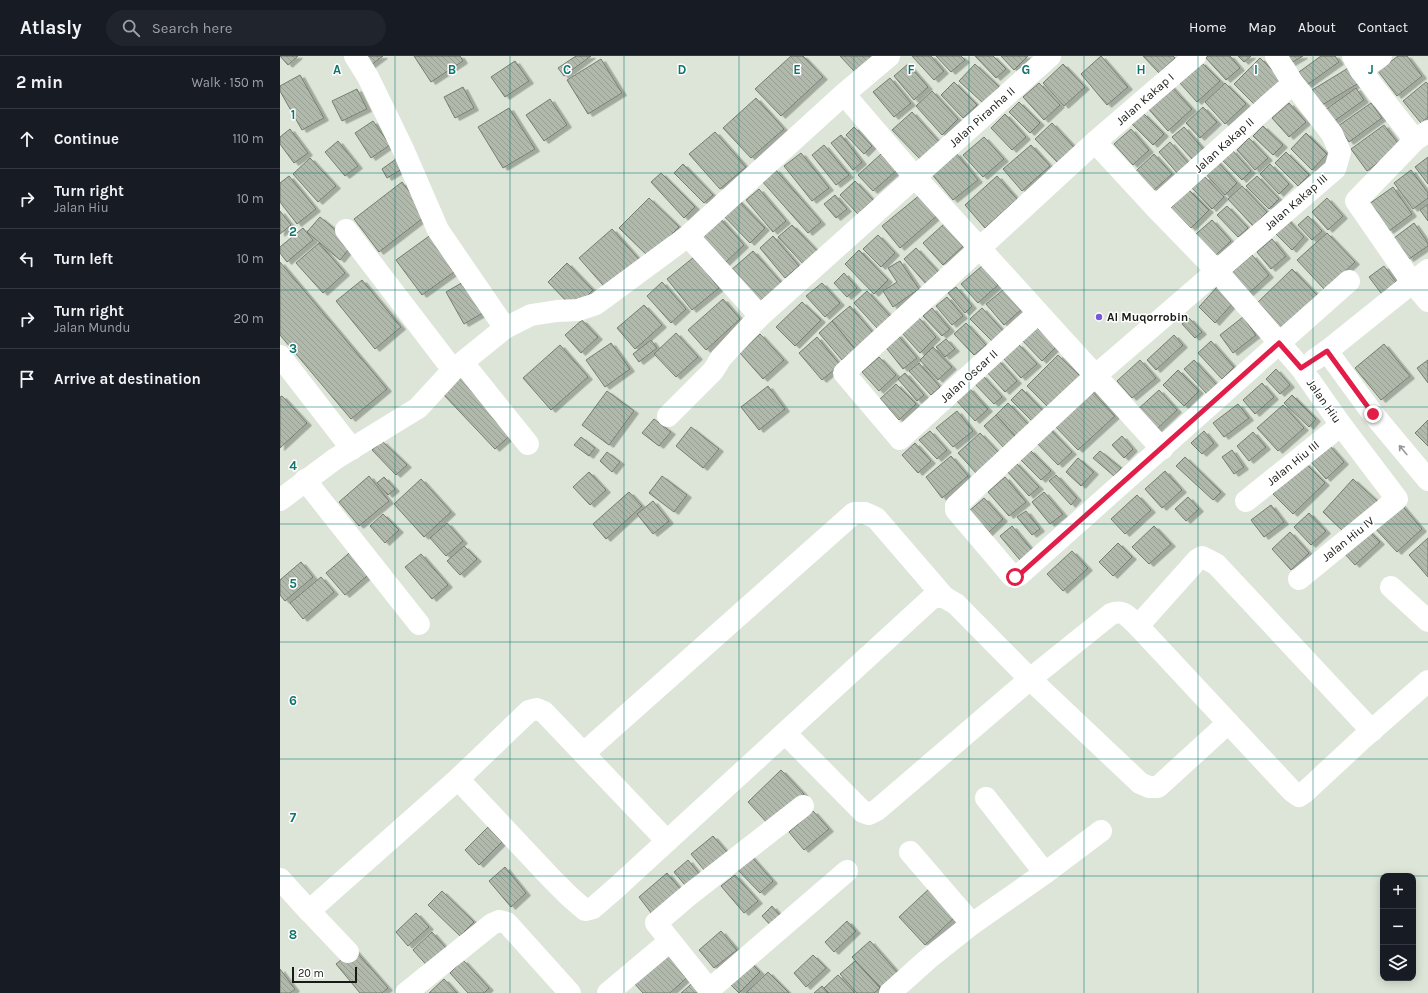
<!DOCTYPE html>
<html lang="en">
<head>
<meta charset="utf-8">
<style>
  :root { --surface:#171b24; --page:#20242c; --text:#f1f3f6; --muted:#9ea1a6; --line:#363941 }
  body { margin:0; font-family:Karla,sans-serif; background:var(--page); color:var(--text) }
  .controls { position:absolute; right:12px; bottom:12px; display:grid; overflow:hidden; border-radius:8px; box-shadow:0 2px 10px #0003 }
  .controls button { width:36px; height:36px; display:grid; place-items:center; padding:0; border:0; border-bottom:1px solid var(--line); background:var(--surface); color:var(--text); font:20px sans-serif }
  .scale { position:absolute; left:12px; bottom:10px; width:65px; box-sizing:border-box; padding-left:4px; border:2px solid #171a15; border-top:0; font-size:11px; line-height:14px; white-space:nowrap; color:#171a15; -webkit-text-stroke:3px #fff; paint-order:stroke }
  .stop { position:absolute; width:12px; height:12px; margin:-9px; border:3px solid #e11d48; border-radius:50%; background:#fff }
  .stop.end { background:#e11d48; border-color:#fff; box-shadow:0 1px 4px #0008 }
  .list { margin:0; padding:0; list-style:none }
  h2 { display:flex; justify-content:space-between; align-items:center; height:52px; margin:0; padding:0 16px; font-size:17px }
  h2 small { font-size:13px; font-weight:400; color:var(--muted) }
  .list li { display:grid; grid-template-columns:26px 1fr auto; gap:12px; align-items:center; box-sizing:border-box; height:60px; padding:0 16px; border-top:1px solid var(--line) }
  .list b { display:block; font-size:15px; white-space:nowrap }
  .list p { margin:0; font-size:13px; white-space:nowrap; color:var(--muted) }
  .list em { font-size:13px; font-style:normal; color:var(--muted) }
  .icon { flex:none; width:22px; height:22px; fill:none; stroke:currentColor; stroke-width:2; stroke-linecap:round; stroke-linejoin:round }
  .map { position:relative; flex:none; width:1148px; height:937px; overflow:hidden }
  header { display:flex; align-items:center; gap:24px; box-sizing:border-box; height:56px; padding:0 20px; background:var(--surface); border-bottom:1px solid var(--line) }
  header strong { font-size:19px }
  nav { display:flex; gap:22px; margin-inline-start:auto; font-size:14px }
  .search { width:280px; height:36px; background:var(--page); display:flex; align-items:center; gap:10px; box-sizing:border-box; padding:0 14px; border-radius:22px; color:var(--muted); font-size:15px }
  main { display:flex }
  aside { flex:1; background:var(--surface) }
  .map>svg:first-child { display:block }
</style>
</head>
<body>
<header>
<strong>Atlasly</strong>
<div class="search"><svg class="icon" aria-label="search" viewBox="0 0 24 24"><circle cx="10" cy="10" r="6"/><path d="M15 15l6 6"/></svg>Search here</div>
<nav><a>Home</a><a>Map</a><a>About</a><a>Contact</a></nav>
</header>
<main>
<aside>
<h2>2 min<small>Walk · 150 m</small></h2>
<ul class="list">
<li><svg class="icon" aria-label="ahead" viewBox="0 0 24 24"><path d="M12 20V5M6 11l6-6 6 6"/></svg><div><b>Continue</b></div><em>110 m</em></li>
<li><svg class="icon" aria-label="right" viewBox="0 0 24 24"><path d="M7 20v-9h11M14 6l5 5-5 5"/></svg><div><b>Turn right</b><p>Jalan Hiu</p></div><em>10 m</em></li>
<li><svg class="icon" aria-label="left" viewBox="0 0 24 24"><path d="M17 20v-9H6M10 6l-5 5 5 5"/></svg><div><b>Turn left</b></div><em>10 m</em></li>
<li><svg class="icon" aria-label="right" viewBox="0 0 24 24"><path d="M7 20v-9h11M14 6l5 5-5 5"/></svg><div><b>Turn right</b><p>Jalan Mundu</p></div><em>20 m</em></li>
<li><svg class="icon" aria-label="arrive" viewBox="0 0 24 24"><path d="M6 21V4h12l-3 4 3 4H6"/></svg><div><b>Arrive at destination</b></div></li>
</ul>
</aside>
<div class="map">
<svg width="1148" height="937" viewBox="0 0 1148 937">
  <defs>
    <pattern id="building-back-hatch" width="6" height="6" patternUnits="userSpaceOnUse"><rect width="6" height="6" fill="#b0b9ab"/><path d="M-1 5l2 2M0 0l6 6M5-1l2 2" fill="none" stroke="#979e92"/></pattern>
    <filter id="shadow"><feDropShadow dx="4.5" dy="2.5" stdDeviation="0" flood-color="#0004"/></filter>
  </defs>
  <rect width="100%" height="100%" fill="#dce5d7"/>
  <g fill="url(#building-back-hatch)" stroke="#757d70" filter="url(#shadow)">
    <path d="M0 0H18L8 9Z"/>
    <path d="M77 0H103L87 12Z"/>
    <path d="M134 0H180L183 5 151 26Z"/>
    <path d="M296 0H311L284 20 278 12Z"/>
    <path d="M511 0H523L543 21 501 60 475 33Z"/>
    <path d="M560 0H593L575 16Z"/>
    <path d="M632 0H651L664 15 654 24Z"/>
    <path d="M656 0H681L685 4 671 16Z"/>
    <path d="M695 0H713L726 13 716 22Z"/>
    <path d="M721 0H748L734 14Z"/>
    <path d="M821 0 848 31 827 49 801 18Z"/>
    <path d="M863 0H893L895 2 879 17Z"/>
    <path d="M928 0H950L960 12 946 24 926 2Z"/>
    <path d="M958 0H971L964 6Z"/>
    <path d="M1007 0H1023L1011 7Z"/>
    <path d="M1041 0H1055L1059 6 1027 29 1019 16Z"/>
    <path d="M1118 0H1127L1142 20 1117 40 1098 15Z"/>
    <path d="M980 2 1001 23 975 49 954 28Z"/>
    <path d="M321 3 342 37 308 58 287 24Z"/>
    <path d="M235 5 249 25 225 41 211 21Z"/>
    <path d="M921 6 940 25 917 46 899 26Z"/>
    <path d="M628 8 648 31 634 44 614 20Z"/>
    <path d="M695 8 719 31 703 47 679 25Z"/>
    <path d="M783 8 805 31 784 50 763 27Z"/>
    <path d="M1070 11 1079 27 1042 49 1032 34Z"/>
    <path d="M20 19 44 62 22 74 0 35V30Z"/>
    <path d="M610 22 631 47 614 61 593 36Z"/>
    <path d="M674 26 697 49 683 62 661 39Z"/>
    <path d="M1146 26 1148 28V61L1141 67 1123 45Z"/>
    <path d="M759 27 780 49 764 64 743 41Z"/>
    <path d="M945 27 966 48 945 68 925 46Z"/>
    <path d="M890 29 912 53 888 75 866 50Z"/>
    <path d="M183 31 194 52 175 62 164 41Z"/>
    <path d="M1076 32 1084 44 1053 66 1045 54Z"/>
    <path d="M77 33 87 53 62 65 52 45Z"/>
    <path d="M652 35 678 63 662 79 636 50Z"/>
    <path d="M476 42 504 73 471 102 443 72Z"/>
    <path d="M270 43 287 69 264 85 246 59Z"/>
    <path d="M739 46 760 67 750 77 729 56Z"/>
    <path d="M1009 47 1026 66 1009 81 992 62Z"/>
    <path d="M1091 47 1102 62 1069 86 1058 70Z"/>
    <path d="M923 51 937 66 920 82 906 67Z"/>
    <path d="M229 52 255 93 223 112 198 71Z"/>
    <path d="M632 56 659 86 640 103 612 74Z"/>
    <path d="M863 57 884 78 873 89 852 68Z"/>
    <path d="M725 58 746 81 732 94 711 72Z"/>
    <path d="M93 65 110 89 91 102 75 77Z"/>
    <path d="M772 67 796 93 779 108 755 83Z"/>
    <path d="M1104 69 1120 90 1087 115 1071 93Z"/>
    <path d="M983 70 1003 89 993 99 973 80Z"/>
    <path d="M574 71 592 90 584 98 566 79Z"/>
    <path d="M904 71 924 94 913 104 892 81Z"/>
    <path d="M10 73 28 97 14 107 0 88V81Z"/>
    <path d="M851 73 869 94 853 109 834 88Z"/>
    <path d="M435 76 466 111 440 133 409 98Z"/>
    <path d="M1026 77 1047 98 1032 114 1011 93Z"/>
    <path d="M561 79 582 106 573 114 551 87Z"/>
    <path d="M704 81 724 103 703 121 683 99Z"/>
    <path d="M969 82 988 102 975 114 957 94Z"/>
    <path d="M58 85 78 110 65 120 45 96Z"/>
    <path d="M890 86 909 108 898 118 879 96Z"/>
    <path d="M544 89 569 119 556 129 532 99Z"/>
    <path d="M751 89 770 110 742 135 723 113Z"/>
    <path d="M952 94 971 115 962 124 942 104Z"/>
    <path d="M1006 96 1029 119 1018 130 995 107Z"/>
    <path d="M521 97 549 132 532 145 504 110Z"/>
    <path d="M676 97 698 124 673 144 651 117Z"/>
    <path d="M601 98 616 115 593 135 578 119Z"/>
    <path d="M874 98 892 118 874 134 856 115Z"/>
    <path d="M1148 101V128L1135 111Z"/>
    <path d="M30 102 56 130 38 146 13 118Z"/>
    <path d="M116 103 122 113 107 122 102 113Z"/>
    <path d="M936 104 957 127 945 139 923 115Z"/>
    <path d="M403 108 433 139 424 147 394 117Z"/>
    <path d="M990 108 1009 128 999 138 980 118Z"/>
    <path d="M495 113 541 166 528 177 481 124Z"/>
    <path d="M1131 114 1148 137V142L1133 153 1114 127Z"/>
    <path d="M381 117 415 151 404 162 371 126Z"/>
    <path d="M9 120 36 153 17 168 0 146V127Z"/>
    <path d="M717 120 737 143 705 172 685 149Z"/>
    <path d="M977 120 999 143 989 153 966 130Z"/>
    <path d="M925 121 944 141 932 153 912 132Z"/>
    <path d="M575 125 593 144 578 158 560 139Z"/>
    <path d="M122 126 147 159 99 196 74 163Z"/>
    <path d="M962 130 987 156 973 170 948 143Z"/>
    <path d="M1113 131 1132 158 1109 175 1089 148Z"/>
    <path d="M479 133 506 165 493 176 466 144Z"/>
    <path d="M909 134 929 154 911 172 891 152Z"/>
    <path d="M641 138 658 159 620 192 602 170Z"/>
    <path d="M555 139 567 153 556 162 544 148Z"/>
    <path d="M369 142 399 171 369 201 339 172Z"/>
    <path d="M1047 142 1063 160 1048 174 1032 156Z"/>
    <path d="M457 143 485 172 470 187 442 158Z"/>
    <path d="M1148 148V165L1140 154Z"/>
    <path d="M947 150 968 172 958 181 937 159Z"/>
    <path d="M0 155 11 169 0 178Z"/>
    <path d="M1028 160 1042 175 1032 184 1018 169Z"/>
    <path d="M40 161 73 188 60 204 27 176Z"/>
    <path d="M440 162 464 189 445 207 420 181Z"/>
    <path d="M1006 162 1024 181 1012 194 993 175Z"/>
    <path d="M932 164 951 185 936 199 916 178Z"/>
    <path d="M1134 167 1148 187V190L1129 203 1114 182Z"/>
    <path d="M664 168 683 190 663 209 643 187Z"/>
    <path d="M512 169 540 198 526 211 498 181Z"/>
    <path d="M23 172 33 184 7 206 0 197V191Z"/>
    <path d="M332 173 362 207 329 236 299 202Z"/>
    <path d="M1047 177 1075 206 1045 234 1017 204Z"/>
    <path d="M152 178 177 214 142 239 116 204Z"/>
    <path d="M598 179 615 197 601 211 583 193Z"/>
    <path d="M493 180 519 210 505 222 480 192Z"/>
    <path d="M992 183 1006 200 991 213 977 196Z"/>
    <path d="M39 187 65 217 43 237 16 207Z"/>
    <path d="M636 192 660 218 647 229 624 203Z"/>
    <path d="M579 194 608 224 594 238 565 208Z"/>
    <path d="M473 195 503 229 480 249 450 215Z"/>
    <path d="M972 199 989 219 968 238 950 218Z"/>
    <path d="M414 201 439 232 412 254 387 223Z"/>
    <path d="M620 205 639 233 613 251 603 235 617 226 608 212Z"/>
    <path d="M0 206 107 333 71 363 0 279Z"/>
    <path d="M287 207 313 234 294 253 268 226Z"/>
    <path d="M702 210 718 229 698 247 681 228Z"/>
    <path d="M1104 210 1119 230 1104 241 1089 221Z"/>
    <path d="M1012 213 1037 239 998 276 974 250Z"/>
    <path d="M564 217 577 232 567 241 554 227Z"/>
    <path d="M190 222 208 254 184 268 166 236Z"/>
    <path d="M82 224 121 271 95 293 56 245Z"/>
    <path d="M382 226 406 253 391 267 367 240Z"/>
    <path d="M542 227 560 247 545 261 526 240Z"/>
    <path d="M676 231 692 250 685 257 668 237Z"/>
    <path d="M937 231 954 246 935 267 919 251Z"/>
    <path d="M724 233 742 253 724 269 706 248Z"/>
    <path d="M587 235 611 261 598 273 574 247Z"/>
    <path d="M667 241 683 260 672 269 656 250Z"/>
    <path d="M443 243 460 263 426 294 408 274Z"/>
    <path d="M522 246 541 264 515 290 496 271Z"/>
    <path d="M364 249 382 269 355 293 337 272Z"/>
    <path d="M570 250 593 277 575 293 552 265Z"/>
    <path d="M652 252 670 273 662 280 643 260Z"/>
    <path d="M702 252 724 276 713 286 690 263Z"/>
    <path d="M963 261 976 279 953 297 940 279Z"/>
    <path d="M639 262 656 281 640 297 622 277Z"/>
    <path d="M909 262 922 276 915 282 902 268Z"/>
    <path d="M302 264 318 281 301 297 285 279Z"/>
    <path d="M552 265 575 293 562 304 539 277Z"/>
    <path d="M686 267 706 289 694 299 674 278Z"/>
    <path d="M756 271 776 291 762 305 742 284Z"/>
    <path d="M396 277 418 301 396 321 374 298Z"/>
    <path d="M480 278 504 304 483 323 460 297Z"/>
    <path d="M617 278 637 302 623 313 604 289Z"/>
    <path d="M894 279 903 289 876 314 867 304Z"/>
    <path d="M537 281 560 309 542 324 519 297Z"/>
    <path d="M666 283 675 293 665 301 656 291Z"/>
    <path d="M371 284 377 292 359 306 353 298Z"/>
    <path d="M931 285 954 311 942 323 918 297Z"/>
    <path d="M331 287 350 313 325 331 306 304Z"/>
    <path d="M738 288 757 308 741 322 723 302Z"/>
    <path d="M1104 288 1130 320 1101 344 1075 312Z"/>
    <path d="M280 289 308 321 271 354 243 322Z"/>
    <path d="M653 291 672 311 658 324 640 304Z"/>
    <path d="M778 299 801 321 769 352 747 330Z"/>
    <path d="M599 301 616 319 599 335 582 316Z"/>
    <path d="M718 304 737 325 725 336 706 315Z"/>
    <path d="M860 304 876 322 852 342 837 325Z"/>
    <path d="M914 304 937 329 927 338 904 313Z"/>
    <path d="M1148 304V327L1137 312Z"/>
    <path d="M639 307 660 331 651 339 629 315Z"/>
    <path d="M996 313 1010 329 1000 338 986 323Z"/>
    <path d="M898 314 919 335 904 350 883 329Z"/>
    <path d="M625 317 644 339 637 345 618 323Z"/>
    <path d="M702 319 722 341 714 348 693 326Z"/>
    <path d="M182 320 234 376 215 393 163 338Z"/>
    <path d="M982 327 994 341 975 358 963 344Z"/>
    <path d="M616 328 636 348 619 364 600 343Z"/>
    <path d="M488 330 505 353 479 374 461 351Z"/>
    <path d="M689 332 708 353 695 365 676 344Z"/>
    <path d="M742 333 764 356 753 366 731 344Z"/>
    <path d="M810 333 835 360 798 394 773 368Z"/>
    <path d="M879 334 897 354 875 375 856 355Z"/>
    <path d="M327 335 354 355 329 389 302 369Z"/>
    <path d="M1012 339 1036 363 1029 371 1004 347Z"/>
    <path d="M2 340 27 367 0 392V341Z"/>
    <path d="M728 347 750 370 737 382 716 359Z"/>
    <path d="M958 348 969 362 944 381 933 367Z"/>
    <path d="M1003 349 1024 372 998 395 977 372Z"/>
    <path d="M677 355 693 375 673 391 656 372Z"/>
    <path d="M716 359 737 382 725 393 704 370Z"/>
    <path d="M374 363 391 376 379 390 362 377Z"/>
    <path d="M1148 364V390L1135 377Z"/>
    <path d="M767 370 792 396 778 409 753 383Z"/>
    <path d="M411 371 439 393 423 412 396 390Z"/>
    <path d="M650 375 667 394 657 403 639 384Z"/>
    <path d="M924 375 934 387 922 398 911 387Z"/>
    <path d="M973 376 986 391 969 405 957 390Z"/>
    <path d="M700 377 719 397 697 418 678 397Z"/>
    <path d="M842 380 853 393 844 402 832 389Z"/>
    <path d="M301 381 315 392 309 400 294 389Z"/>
    <path d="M102 385 127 409 116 419 92 394Z"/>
    <path d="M635 387 651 405 638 417 622 399Z"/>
    <path d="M1049 389 1064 406 1046 423 1031 406Z"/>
    <path d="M750 394 771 415 761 424 740 403Z"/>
    <path d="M952 394 964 411 954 418 942 401Z"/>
    <path d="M820 395 841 412 834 420 813 402Z"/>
    <path d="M327 396 340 406 332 416 320 405Z"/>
    <path d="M671 400 688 420 662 442 646 421Z"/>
    <path d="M905 401 941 436 933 444 896 410Z"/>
    <path d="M798 402 814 416 801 430 786 416Z"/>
    <path d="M735 406 759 431 749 440 726 414Z"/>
    <path d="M1025 407 1045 427 1013 458 993 438Z"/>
    <path d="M885 415 902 434 882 452 865 433Z"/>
    <path d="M309 416 326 434 310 449 293 431Z"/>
    <path d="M776 419 797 442 791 449 769 425Z"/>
    <path d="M89 420 109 445 79 470 59 446Z"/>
    <path d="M382 420 407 439 394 456 369 437Z"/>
    <path d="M104 421 115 433 108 439 97 427Z"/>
    <path d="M725 421 746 446 729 460 708 436Z"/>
    <path d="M141 423 171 456 144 481 114 448Z"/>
    <path d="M1073 423 1098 446 1067 479 1043 456Z"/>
    <path d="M349 436 362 450 326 483 313 468Z"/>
    <path d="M764 436 783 458 770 468 752 446Z"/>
    <path d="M857 439 871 454 845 478 831 463Z"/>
    <path d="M908 441 919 453 906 465 895 453Z"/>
    <path d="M704 442 723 463 707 478 688 456Z"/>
    <path d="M373 445 389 465 373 478 357 458Z"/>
    <path d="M1119 446 1142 473 1117 496 1092 469Z"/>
    <path d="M991 449 1004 466 984 481 971 464Z"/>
    <path d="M746 455 760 473 752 479 737 461Z"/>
    <path d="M1029 457 1046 475 1031 489 1014 471Z"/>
    <path d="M103 458 119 474 105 487 90 470Z"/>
    <path d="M167 467 183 485 166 500 150 482Z"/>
    <path d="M732 470 752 494 740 504 720 480Z"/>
    <path d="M874 470 891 488 869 508 852 491Z"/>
    <path d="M1088 474 1100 486 1075 509 1063 496Z"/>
    <path d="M1010 476 1029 497 1011 514 992 493Z"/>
    <path d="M1148 482V521L1129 499Z"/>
    <path d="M838 487 852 501 833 520 819 506Z"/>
    <path d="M184 490 197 503 180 519 167 505Z"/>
    <path d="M75 492 94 514 65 539 46 517Z"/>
    <path d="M792 495 808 512 783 535 767 518Z"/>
    <path d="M141 498 168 529 152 543 125 511Z"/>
    <path d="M21 506 33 521 5 545 0 539V524Z"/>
    <path d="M41 521 54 536 23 563 10 547Z"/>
    <path d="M501 714 524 738 490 770 468 746Z"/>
    <path d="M533 755 549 773 524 794 509 776Z"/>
    <path d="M208 771 222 786 199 809 185 794Z"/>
    <path d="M433 780 451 801 429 820 411 798Z"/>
    <path d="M469 798 493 825 480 837 455 811Z"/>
    <path d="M408 804 424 824 410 835 394 816Z"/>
    <path d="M225 811 246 837 231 851 209 825Z"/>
    <path d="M387 817 401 834 372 858 359 841Z"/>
    <path d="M455 819 478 845 464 857 441 830Z"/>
    <path d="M651 831 677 859 645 889 619 861Z"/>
    <path d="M162 835 194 866 180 880 148 849Z"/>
    <path d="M492 850 504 864 494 873 482 860Z"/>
    <path d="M136 857 149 871 128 890 116 876Z"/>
    <path d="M567 865 576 875 554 896 545 886Z"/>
    <path d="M441 875 457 894 434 912 419 894Z"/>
    <path d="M152 876 171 898 152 915 133 894Z"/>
    <path d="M590 885 618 917 601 932 572 901Z"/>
    <path d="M74 893 108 932 102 937H80L56 908Z"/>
    <path d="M390 895 411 918 390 937H363L354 927Z"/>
    <path d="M533 899 546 912 526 931 514 917Z"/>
    <path d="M467 903 480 916 459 937 446 924Z"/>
    <path d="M183 904 209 932 204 937H188L170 917Z"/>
    <path d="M575 905 600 932 594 937H577L560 918Z"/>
    <path d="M0 913 15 933 10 937H0Z"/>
    <path d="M488 916 509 937H466Z"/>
    <path d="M558 919 575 937H549L544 932Z"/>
    <path d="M164 923 177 937H149Z"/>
    <path d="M415 925 426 937H401Z"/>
    <path d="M542 930 548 937H534Z"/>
  </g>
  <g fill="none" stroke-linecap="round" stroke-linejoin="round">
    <g stroke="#fff" stroke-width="22">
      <path d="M75 0 88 21 122 91 158 174 225 272"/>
      <path d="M996 0 1013 27 1052 78 1060 96 1055 113 815 320 676 450V454L732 520 735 521 739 519 1069 225"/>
      <path d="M1073 0 1081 15 1135 84"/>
      <path d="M1081 15 1101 0"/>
      <path d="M564 38 635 121 882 393"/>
      <path d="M1148 75 1135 84 1076 145 1132 226 1148 245"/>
      <path d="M815 86 875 151 936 214 1021 312 1061 369 1117 443 1019 523"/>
      <path d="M875 151 1013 27"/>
      <path d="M66 174 173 314"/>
      <path d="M408 180 480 260"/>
      <path d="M758 257 620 383 564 317 815 86 915 0"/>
      <path d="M1047 295 1093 358 1148 424"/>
      <path d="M0 300 72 393"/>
      <path d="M1034 304 1047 295 1148 214"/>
      <path d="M183 307 248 388"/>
      <path d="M388 360 433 315 441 302 480 260 770 0"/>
      <path d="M25 424 139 568"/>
      <path d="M0 444 55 403 138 352 173 314 225 272 251 259 277 255 298 254 316 248 408 180 564 38 609 0"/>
      <path d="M966 445 1061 369"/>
      <path d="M1111 531 1148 565"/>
      <path d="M858 570 917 504 922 501 936 508 1092 675"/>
      <path d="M505 677 583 756 589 758 597 754 750 623 860 727 869 731H878L948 667"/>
      <path d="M304 697 574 457H585L596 462 664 541"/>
      <path d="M178 723 271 822 290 841 305 854 313 852 336 832 653 541H664L676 548 750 623 831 558C844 553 848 561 858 570L1012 735 1019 740 1025 736 1082 683 1148 625"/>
      <path d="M706 742 765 817"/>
      <path d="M630 796 692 868"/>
      <path d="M0 823 29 855 178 723 249 655 257 653 264 656 387 785"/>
      <path d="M29 855 68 896"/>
      <path d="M429 934 567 815"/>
      <path d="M126 937 212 868 219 865 227 867 290 937"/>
      <path d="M328 937 390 885"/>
      <path d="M432 937 376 867 409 839 523 750"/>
      <path d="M610 937 648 903 692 868 765 817 821 775"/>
    </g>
  </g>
  <defs><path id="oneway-shaft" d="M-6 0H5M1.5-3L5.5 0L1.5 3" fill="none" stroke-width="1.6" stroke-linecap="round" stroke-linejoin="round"/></defs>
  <use stroke="#979896" href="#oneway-shaft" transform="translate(1123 394) rotate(-130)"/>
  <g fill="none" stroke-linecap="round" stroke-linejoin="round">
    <path stroke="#e11d48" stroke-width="5" d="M735 521 739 519 758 502 999 287 1021 312 1047 295 1093 358"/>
  </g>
  <path fill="none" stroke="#0f766e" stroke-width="1" stroke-opacity="0.55" d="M115 0V937M230 0V937M344 0V937M459 0V937M574 0V937M689 0V937M804 0V937M918 0V937M1033 0V937M0 117H1148M0 234H1148M0 351H1148M0 468H1148M0 586H1148M0 703H1148M0 820H1148"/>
  <circle fill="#7959d3" stroke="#fff" stroke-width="1.5" cx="819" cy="261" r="4"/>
  <g text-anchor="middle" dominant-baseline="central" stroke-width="3" stroke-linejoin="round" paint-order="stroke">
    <g font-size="12" fill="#171a15" stroke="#fff">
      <text transform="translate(865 43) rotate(-41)">Jalan Kakap I</text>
      <text transform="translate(702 61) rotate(-42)">Jalan Piranha II</text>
      <text transform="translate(944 89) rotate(-42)">Jalan Kakap II</text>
      <text transform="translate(1016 146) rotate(-41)">Jalan Kakap III</text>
      <text transform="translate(689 320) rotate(-42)">Jalan Oscar II</text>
      <text transform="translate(1044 345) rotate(55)">Jalan Hiu</text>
      <text transform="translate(1013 407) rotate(-39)">Jalan Hiu III</text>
      <text transform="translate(1068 483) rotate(-39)">Jalan Hiu IV</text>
    </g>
    <g font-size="12" font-weight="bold" fill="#171a15" stroke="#fff" text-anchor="start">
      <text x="827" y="261">Al Muqorrobin</text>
    </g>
  </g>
  <g font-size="13" text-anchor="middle" font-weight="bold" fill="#0f766e" stroke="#fff" stroke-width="3" stroke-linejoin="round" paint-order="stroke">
    <text x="57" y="18">A</text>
    <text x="172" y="18">B</text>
    <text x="287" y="18">C</text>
    <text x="402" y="18">D</text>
    <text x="517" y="18">E</text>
    <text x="631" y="18">F</text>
    <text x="746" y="18">G</text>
    <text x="861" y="18">H</text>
    <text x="976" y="18">I</text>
    <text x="1091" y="18">J</text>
    <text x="13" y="63">1</text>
    <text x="13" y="180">2</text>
    <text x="13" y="297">3</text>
    <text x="13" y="414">4</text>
    <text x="13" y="532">5</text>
    <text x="13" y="649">6</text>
    <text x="13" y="766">7</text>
    <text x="13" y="883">8</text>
  </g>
</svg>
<div class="controls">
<button>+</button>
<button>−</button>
<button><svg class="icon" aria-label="layers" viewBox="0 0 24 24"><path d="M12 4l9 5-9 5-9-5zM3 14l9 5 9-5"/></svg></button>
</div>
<div class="scale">20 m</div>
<div class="stop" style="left:735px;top:521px"></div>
<div class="stop end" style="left:1093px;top:358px"></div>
</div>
</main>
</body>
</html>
